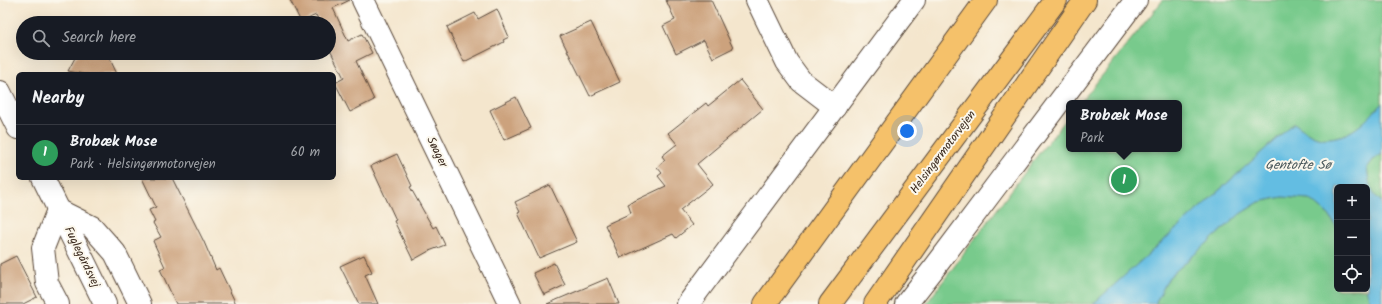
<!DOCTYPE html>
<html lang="en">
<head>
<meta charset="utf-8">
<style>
  :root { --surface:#171b24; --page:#242831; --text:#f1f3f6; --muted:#9ea1a6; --line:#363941; --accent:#d93025 }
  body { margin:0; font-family:Kalam,sans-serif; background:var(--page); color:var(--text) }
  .controls { position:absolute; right:12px; bottom:12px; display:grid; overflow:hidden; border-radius:6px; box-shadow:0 4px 16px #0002 }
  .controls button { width:36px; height:36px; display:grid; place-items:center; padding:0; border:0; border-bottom:1px solid var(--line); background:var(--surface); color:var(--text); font:20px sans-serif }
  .you { position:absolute; left:907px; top:131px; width:14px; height:14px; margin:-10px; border:3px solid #fff; border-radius:50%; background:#1a73e8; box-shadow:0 0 0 6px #1a73e833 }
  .badge { display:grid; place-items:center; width:26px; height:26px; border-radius:50%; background:var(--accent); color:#fff; font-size:13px; font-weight:700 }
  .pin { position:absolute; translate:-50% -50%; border:2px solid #fff; box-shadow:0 1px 4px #0006 }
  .popup { position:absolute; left:1066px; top:100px; width:116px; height:52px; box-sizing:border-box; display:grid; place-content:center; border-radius:6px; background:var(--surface); filter:drop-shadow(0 1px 3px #0005); font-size:13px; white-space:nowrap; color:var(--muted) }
  .popup b { font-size:15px; color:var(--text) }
  .popup::after { content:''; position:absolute; left:50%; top:100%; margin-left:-8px; border:8px solid transparent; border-top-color:var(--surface) }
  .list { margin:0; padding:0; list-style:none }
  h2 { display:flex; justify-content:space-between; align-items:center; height:52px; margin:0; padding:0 16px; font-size:17px }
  h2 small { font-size:13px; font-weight:400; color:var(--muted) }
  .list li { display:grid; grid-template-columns:26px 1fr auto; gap:12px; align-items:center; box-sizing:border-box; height:56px; padding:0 16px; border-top:1px solid var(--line) }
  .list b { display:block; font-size:15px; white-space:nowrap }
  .list p { margin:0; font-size:13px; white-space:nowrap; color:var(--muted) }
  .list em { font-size:13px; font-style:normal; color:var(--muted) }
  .icon { flex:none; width:22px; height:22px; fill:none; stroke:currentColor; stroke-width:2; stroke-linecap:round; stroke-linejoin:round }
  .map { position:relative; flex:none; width:1382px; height:304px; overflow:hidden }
  .search { position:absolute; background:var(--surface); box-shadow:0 4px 16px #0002; left:16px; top:16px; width:320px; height:44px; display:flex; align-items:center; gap:10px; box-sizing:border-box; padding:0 14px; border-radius:22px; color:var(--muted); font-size:15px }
  .panel { position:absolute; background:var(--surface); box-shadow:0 4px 16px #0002; left:16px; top:72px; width:320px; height:108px; border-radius:6px }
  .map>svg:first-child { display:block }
</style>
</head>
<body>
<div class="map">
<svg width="1382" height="304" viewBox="0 0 1382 304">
  <rect width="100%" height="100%" fill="#fbf7ec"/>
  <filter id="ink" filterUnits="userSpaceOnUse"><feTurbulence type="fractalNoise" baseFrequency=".025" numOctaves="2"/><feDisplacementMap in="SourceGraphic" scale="8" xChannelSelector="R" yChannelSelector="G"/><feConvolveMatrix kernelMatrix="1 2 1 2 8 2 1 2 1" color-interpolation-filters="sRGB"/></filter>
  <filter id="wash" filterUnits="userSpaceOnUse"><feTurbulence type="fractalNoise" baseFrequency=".012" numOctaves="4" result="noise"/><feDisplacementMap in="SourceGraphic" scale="16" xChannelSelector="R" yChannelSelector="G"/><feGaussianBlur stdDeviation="0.9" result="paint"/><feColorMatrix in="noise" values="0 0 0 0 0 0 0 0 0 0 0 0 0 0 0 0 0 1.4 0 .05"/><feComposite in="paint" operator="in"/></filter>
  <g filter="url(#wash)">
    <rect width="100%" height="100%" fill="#f4e6cd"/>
    <g fill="#78ca8c" stroke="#5a7a55">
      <path d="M1163 0H1382V103C1367 120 1353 136 1330 138 1327 138 1323 139 1321 138 1311 136 1302 129 1294 123L1093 304H926L1040 152 1069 116V149H1179V103H1080Z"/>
      <path d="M1382 154V202C1369 193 1369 183 1367 168L1373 160Z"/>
      <path d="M1282 197 1310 199 1329 215 1337 228V289H1366L1371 304H1155L1169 277 1240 214 1259 202Z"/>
    </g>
    <path fill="#64bde2" stroke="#507480" d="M1382 103V154L1373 160 1367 168C1369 182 1370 194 1382 202V304H1371L1366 289H1367V187H1337V228L1329 215 1310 199 1282 197 1259 202 1240 214 1169 277 1155 304H1093L1294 123C1302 129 1311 136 1321 138 1323 139 1327 138 1330 138 1353 136 1367 120 1382 103Z"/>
    <g id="blocks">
      <g fill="#cca27d">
        <path d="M290 0H350L333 8 348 41 362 34 372 53 356 61 374 100 350 112 335 83 344 78 330 50 329 45V23H320L316 15 301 22Z"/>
        <path d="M666 0H711L733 48 713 58 704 40 676 54 663 26 675 20Z"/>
        <path d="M497 9 509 37 503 40 504 42 464 62 447 27 475 13 478 19Z"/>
        <path d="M591 22 620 82 590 96 560 36Z"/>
        <path d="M81 53H107L117 74H84L68 71 76 56Z"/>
        <path d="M740 80 763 109 697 164 713 184 680 210 692 225 676 238 673 234 620 258 605 225 631 213 628 204 666 186 658 176 662 173 657 167 665 160 662 156 677 144 668 133 706 103 708 106Z"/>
        <path d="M516 97 531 128 504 140 490 110Z"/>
        <path d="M397 154 412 186 410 187 433 228 436 226 445 245 429 251 413 260 394 221 396 220 371 166Z"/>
        <path d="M142 178H172L204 242 216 270 219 268 236 304H176L160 269 165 267 153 241 161 237 153 223 155 222 149 210 156 207Z"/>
        <path d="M550 185 577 242 539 258 518 213 520 212 515 202Z"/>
        <path d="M364 255 372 272 365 275 378 304H359L340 266Z"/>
        <path d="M16 256 37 297 23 304H0V264Z"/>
        <path d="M554 263 565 285 544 295 533 273Z"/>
        <path d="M608 278 619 304H547Z"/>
      </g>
    </g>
  </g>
  <g filter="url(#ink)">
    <use href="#blocks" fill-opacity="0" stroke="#574638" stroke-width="1"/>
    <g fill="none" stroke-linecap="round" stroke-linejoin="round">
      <g stroke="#574638" stroke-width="24">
        <g id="minor">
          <path d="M363 0 510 304"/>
          <path d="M757 0 787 62 801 81 835 107"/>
          <path d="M0 92 18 128"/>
          <path d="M43 178 105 304"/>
          <path d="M58 210 92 227 115 253 140 304"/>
          <path d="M58 304 47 283 43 248 58 210"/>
          <path d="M688 304 914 0"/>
          <path d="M906 304 935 267 1136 0"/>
        </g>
      </g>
      <g stroke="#574638" stroke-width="24">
        <g id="highway">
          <path d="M765 304 986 0"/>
          <path d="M830 304 1056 0"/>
          <path d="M875 304 1085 0"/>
        </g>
      </g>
      <use href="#minor" stroke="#fff" stroke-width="22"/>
      <use href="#highway" stroke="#f5c16b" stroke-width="22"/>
    </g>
  </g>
  <g text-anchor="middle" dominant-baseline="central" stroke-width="4" stroke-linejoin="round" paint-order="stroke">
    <g font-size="12" fill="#3b2a1e" stroke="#fbf7ec">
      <text transform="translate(437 152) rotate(64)">Søager</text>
      <text transform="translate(943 152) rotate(-53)">Helsingørmotorvejen</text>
      <text transform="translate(82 257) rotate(64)">Fuglegårdsvej</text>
    </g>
    <g font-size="13" font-style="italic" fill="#475659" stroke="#fbf7ec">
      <text x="1298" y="165">Gentofte Sø</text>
    </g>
  </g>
</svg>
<div class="controls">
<button>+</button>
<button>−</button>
<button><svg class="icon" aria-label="locate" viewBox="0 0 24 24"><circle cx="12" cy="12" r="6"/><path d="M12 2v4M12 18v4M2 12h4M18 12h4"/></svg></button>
</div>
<div class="you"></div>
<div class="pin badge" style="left:1124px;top:180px;background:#2e9e5b">1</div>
<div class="popup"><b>Brobæk Mose</b>Park</div>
<div class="search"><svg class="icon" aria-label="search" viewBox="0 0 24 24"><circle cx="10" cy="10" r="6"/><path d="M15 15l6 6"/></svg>Search here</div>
<section class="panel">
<h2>Nearby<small></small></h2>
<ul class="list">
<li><span class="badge" style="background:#2e9e5b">1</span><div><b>Brobæk Mose</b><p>Park · Helsingørmotorvejen</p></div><em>60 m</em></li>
</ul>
</section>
</div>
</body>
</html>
